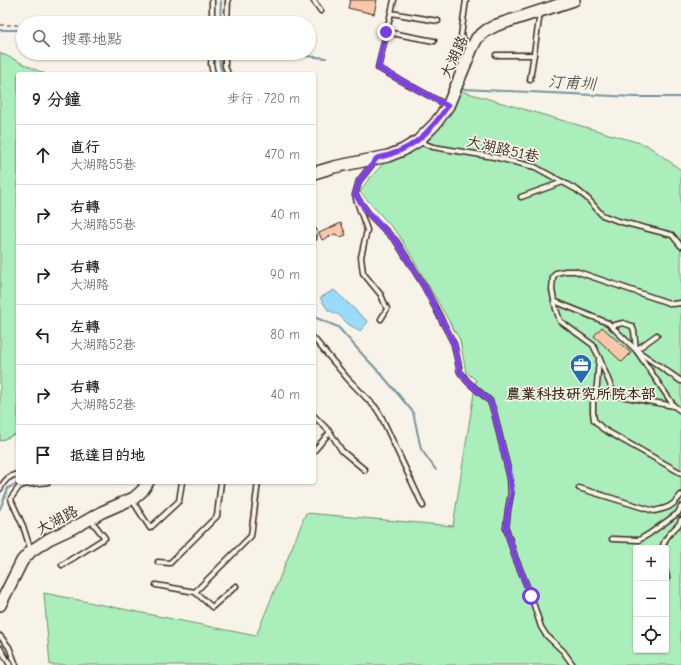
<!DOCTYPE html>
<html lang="zh-TW">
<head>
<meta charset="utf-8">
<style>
  :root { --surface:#fff; --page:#f6f6f6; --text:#222; --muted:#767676; --line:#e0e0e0 }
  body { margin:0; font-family:"Comic Neue","LXGW WenKai TC",sans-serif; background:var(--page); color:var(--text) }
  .controls { position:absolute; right:12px; bottom:12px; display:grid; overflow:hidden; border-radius:4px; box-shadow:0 1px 3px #0004 }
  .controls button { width:36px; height:36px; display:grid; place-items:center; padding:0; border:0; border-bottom:1px solid var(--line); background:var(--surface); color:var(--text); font:20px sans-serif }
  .stop { position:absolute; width:12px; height:12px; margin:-9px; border:3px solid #7c3aed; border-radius:50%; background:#fff }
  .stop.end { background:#7c3aed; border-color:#fff; box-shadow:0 1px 4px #0008 }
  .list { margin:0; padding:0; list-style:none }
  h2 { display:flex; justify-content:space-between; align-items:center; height:52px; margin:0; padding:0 16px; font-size:17px }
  h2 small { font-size:13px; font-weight:400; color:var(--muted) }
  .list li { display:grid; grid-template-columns:26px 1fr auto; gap:12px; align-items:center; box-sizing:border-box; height:60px; padding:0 16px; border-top:1px solid var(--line) }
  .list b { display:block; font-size:15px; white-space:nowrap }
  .list p { margin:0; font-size:13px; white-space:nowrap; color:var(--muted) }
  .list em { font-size:13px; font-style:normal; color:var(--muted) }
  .icon { flex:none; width:22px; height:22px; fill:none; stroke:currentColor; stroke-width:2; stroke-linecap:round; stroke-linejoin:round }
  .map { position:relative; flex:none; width:681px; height:665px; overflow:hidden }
  .search { position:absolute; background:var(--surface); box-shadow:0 1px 3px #0004; left:16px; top:16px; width:300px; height:44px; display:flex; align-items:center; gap:10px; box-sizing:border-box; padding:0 14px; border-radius:22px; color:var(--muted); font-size:15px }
  .panel { position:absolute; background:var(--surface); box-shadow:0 1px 3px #0004; left:16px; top:72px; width:300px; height:412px; border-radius:4px }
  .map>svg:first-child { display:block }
</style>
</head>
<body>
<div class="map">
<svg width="681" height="665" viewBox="0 0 681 665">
  <rect width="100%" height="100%" fill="#f7f3e8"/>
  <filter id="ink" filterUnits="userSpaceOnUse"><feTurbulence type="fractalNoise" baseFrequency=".025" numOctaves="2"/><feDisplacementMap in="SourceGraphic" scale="8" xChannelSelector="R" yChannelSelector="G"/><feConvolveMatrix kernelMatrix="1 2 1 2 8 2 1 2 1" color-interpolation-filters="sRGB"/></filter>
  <g filter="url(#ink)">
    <g fill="#aaefbb" stroke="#728c6c" fill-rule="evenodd">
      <path d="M0 53 7 56 45 74H18V433L0 441Z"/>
      <path d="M461 91 647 145 681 170V665H50L44 593 256 636 306 513 453 526 476 380 466 372 460 340 399 235 360 192 367 181 383 164 430 139 452 111ZM636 548H666V650H636Z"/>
    </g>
    <path fill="#9adbfc" stroke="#7494a3" d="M334 290 368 322 360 331 348 324 339 315 328 310 320 298Z"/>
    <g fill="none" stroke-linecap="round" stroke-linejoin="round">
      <g stroke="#7494a3" stroke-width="2">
        <path d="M220 23 221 0"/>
        <path d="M0 30H23"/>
        <path d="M219 53 220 66 223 74"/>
        <path d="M276 53 326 58"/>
        <path d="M463 89 635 97H681"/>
        <path d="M314 317 338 327 363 355 382 375 413 412 421 449 436 470"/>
        <path d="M0 509 8 488 20 482"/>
      </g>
    </g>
    <g fill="#f9c7a9" stroke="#3b2a1e">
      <path d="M350 0H377L374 14 348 8Z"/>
      <path d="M341 223 346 235 340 237 335 234 322 240 319 233Z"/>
      <path d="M602 327 631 353 622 362 594 336Z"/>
    </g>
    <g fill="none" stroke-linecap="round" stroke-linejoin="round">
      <g stroke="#3b2a1e" stroke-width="7">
        <g id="lane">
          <path d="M313 0 321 11"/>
          <path d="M394 0 378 68 448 106"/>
          <path d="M466 0 461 36 471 48"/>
          <path d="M391 13 438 21"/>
          <path d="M212 23V0"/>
          <path d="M227 23 228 0"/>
          <path d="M386 32 434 41"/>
          <path d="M212 53 211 64 213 74"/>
          <path d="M225 53V66L228 74"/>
          <path d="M496 55H534"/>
          <path d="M530 80 540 13"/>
          <path d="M420 142 433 147 494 157 535 167 577 190 588 199 602 215 618 221 672 235 681 246"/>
          <path d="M374 162 359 181 355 195 369 214 396 241 424 286 454 344 460 372 468 382 490 401 494 412 510 478 511 493 508 510 506 528 515 557 531 596 541 627 546 635 563 651 573 665"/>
          <path d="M521 197 563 182"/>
          <path d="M356 199 367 230 361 257 363 273 381 295 387 309 381 319"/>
          <path d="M314 231V238"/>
          <path d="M554 301 608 323 636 350 674 406"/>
          <path d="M681 303 672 304 575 271H565L556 273 553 277 552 290 556 309 560 321 593 345 599 357 612 389 615 395 674 406 681 411"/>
          <path d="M611 326 623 323 632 326 634 331 636 350 681 381"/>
          <path d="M314 339 316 341 347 378 376 408 381 416 423 506"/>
          <path d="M636 350 657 335"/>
          <path d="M599 359 597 385 593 403V412L594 420 603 429 681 473"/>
          <path d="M314 416 330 432 342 451 365 470"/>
          <path d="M314 451 330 432"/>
          <path d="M579 488 654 511C668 508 672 507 681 495"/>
          <path d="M0 489C4 481 8 476 18 474"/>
          <path d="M132 500 150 528 179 501 182 482"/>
          <path d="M612 539 639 540 649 534 678 513 681 507"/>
          <path d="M663 548C663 538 674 530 680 523L681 520"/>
          <path d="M31 551 23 526 12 502 11 498 19 487 23 485 48 482"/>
          <path d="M158 562 170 563 217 516 221 482"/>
          <path d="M62 565 105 538 90 519"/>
          <path d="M666 573 667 578"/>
          <path d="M156 585 195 592 251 536 258 482"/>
          <path d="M195 592 212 607 236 586"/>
          <path d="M0 636 9 647 16 665"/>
          <path d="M0 648 10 665"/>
        </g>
      </g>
      <g stroke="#3b2a1e" stroke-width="14">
        <g id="secondary">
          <path d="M314 173 334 167 388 156 403 150 418 141 435 124 448 106 472 48 477 38 487 30 497 25 574 0"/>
          <path d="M0 605 22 561 31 551 49 539 81 524 102 512 134 498 142 491 148 482"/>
        </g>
      </g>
      <path stroke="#3b2a1e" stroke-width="1" stroke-dasharray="4 3" stroke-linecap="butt" d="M0 25H23"/>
      <use href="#lane" stroke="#f7f3e8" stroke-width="4"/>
      <use href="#secondary" stroke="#f7f3e8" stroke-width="11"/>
    </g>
  </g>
  <g fill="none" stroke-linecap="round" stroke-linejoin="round" filter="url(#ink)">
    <path stroke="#7c3aed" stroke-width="5" d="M386 32 378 68 448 106C428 134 412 151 377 158L359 181 355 195 369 214 396 241 424 286 454 344 460 372 468 382 490 401 494 412 510 478 512 493 508 510 506 528 515 557 531 596"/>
  </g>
  <defs>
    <g id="office-pin" transform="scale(1.15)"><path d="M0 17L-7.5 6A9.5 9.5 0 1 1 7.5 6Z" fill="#1f6fb2" stroke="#f7f3e8"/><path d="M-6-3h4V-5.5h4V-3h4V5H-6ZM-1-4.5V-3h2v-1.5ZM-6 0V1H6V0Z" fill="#fff"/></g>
  </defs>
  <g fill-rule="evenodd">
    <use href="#office-pin" x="581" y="365"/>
  </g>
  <g text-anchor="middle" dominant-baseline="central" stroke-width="3.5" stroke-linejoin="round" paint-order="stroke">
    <g font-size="15" fill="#3b2a1e" stroke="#f7f3e8">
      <text transform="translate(454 57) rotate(-65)">大湖路</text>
      <text transform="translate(503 149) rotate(13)">大湖路51巷</text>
      <text transform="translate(57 520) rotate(-28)">大湖路</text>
    </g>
    <g font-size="15" font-weight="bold" fill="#3b2a1e" stroke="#f7f3e8">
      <text x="581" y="394">農業科技研究所院本部</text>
    </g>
    <g font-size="16" font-style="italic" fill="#535656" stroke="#f7f3e8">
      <text transform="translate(572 83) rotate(3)">汀甫圳</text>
    </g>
  </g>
</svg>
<div class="controls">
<button>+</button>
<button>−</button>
<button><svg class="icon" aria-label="locate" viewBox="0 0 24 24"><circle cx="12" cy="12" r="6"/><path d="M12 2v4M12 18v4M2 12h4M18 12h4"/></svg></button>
</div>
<div class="stop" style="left:531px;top:596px"></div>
<div class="stop end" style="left:386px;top:32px"></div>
<div class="search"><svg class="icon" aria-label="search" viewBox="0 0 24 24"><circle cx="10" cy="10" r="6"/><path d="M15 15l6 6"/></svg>搜尋地點</div>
<section class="panel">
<h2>9 分鐘<small>步行 · 720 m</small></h2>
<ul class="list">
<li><svg class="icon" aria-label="ahead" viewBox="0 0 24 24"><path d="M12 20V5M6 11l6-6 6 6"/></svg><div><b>直行</b><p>大湖路55巷</p></div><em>470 m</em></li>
<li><svg class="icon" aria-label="right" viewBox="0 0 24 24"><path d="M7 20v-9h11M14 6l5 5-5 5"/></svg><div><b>右轉</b><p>大湖路55巷</p></div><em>40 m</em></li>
<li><svg class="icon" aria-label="right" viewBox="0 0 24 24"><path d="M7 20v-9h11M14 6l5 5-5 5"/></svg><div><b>右轉</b><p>大湖路</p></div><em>90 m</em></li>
<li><svg class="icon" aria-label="left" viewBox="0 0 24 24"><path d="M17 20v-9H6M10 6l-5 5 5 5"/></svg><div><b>左轉</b><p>大湖路52巷</p></div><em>80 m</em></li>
<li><svg class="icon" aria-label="right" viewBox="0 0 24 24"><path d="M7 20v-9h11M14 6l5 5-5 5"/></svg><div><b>右轉</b><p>大湖路52巷</p></div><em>40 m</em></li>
<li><svg class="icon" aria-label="arrive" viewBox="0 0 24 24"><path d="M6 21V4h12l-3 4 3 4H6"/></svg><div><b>抵達目的地</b></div></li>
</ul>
</section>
</div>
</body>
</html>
